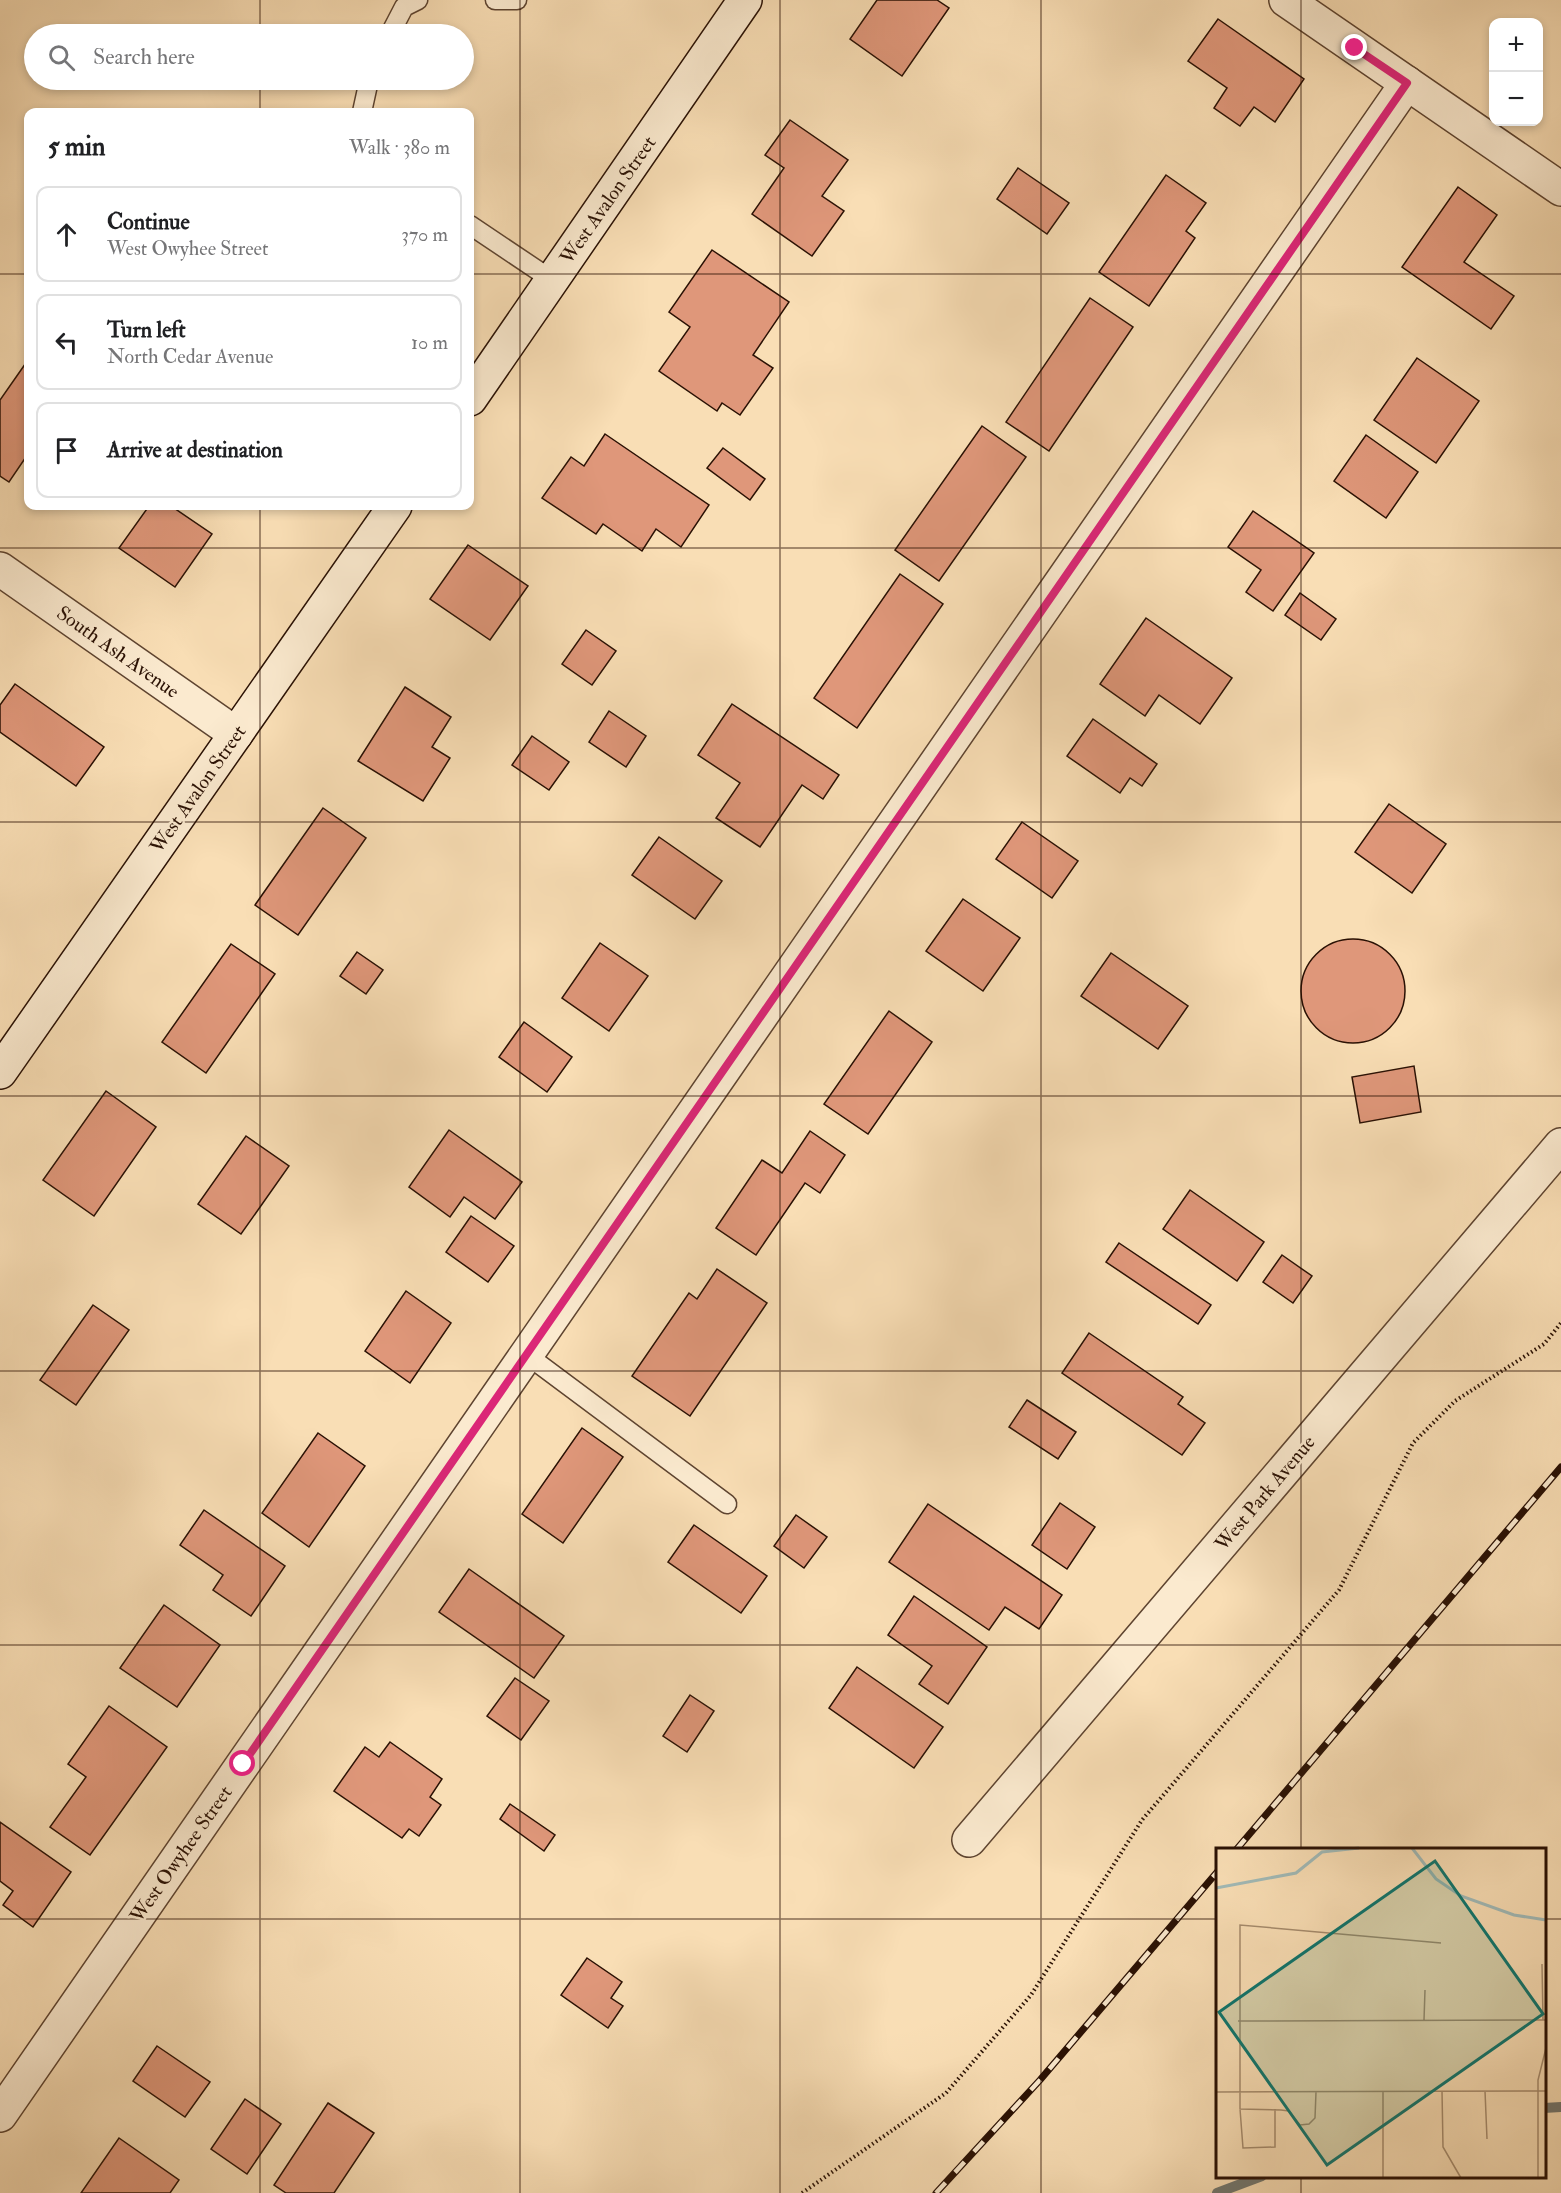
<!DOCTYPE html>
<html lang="en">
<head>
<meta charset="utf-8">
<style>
  :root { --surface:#fff; --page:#f6f6f6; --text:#202124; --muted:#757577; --line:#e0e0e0 }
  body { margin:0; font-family:"IM FELL Double Pica",serif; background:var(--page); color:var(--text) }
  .controls { position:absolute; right:18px; top:18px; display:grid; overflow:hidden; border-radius:12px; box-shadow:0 3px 9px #0003 }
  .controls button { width:54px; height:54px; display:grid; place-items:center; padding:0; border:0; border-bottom:2px solid var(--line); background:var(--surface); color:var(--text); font:30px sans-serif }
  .stop { position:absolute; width:18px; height:18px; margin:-14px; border:4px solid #db2777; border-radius:50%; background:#fff }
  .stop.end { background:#db2777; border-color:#fff; box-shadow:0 2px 6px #0008 }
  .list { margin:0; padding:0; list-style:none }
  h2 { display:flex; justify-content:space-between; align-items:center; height:78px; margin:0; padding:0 24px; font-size:26px }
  h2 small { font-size:20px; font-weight:400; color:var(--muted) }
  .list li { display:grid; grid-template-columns:39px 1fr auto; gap:18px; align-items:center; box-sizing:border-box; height:96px; margin:0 12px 12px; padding:0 12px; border:2px solid var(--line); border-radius:12px }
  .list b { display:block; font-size:22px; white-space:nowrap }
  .list p { margin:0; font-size:20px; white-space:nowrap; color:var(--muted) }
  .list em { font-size:20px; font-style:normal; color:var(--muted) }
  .icon { flex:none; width:33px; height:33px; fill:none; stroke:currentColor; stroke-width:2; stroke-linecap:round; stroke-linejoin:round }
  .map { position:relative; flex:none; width:1561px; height:2193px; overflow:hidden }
  .search { position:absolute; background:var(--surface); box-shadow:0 3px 9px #0003; left:24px; top:24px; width:450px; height:66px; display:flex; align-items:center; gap:15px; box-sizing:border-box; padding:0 21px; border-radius:33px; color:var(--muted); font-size:22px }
  .panel { position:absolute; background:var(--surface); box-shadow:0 3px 9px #0003; left:24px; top:108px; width:450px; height:402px; border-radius:12px }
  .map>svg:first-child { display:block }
</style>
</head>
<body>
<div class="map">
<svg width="1561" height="2193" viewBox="0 0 1561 2193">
  <rect width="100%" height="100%" fill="#f9deb5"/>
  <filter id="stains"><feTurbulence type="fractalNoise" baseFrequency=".00333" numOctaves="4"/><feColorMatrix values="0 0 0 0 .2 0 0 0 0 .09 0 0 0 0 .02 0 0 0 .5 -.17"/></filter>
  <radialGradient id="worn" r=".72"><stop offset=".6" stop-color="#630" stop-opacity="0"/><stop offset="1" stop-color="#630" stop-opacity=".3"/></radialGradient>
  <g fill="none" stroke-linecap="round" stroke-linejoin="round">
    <g stroke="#71766f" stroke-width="10">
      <path d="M1544 2108 1561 2107"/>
      <path d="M1217 2193 1262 2176"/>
    </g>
  </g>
  <g fill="#df977a" stroke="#2a1104" stroke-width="1.5">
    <path d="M877 0H937L949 8 902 76 850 39Z"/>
    <path d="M1218 19 1304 79 1275 122 1254 107 1240 126 1214 108 1227 88 1188 61Z"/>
    <path d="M790 120 848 160 822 196 844 211 812 256 752 214 784 168 765 155Z"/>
    <path d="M1018 168 1069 203 1047 234 997 199Z"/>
    <path d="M1166 175 1206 203 1186 231 1195 238 1149 306 1099 272Z"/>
    <path d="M1458 187 1497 215 1464 262 1514 296 1491 329 1402 267Z"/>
    <path d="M712 250 789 302 753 355 773 368 740 415 722 403 717 411 659 371 690 327 669 312Z"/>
    <path d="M1090 298 1133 327 1049 451 1006 422Z"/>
    <path d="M1417 358 1479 401 1436 463 1374 420Z"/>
    <path d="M28 360V454L9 482 0 476V400Z"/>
    <path d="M982 426 1026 457 939 581 895 550Z"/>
    <path d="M605 434 709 505 681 547 656 529 642 551 603 524 596 534 542 498 571 457 584 466Z"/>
    <path d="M1366 435 1418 472 1386 518 1334 481Z"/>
    <path d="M723 448 765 479 750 500 707 468Z"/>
    <path d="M149 506H171L212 534 175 587 119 548Z"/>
    <path d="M1253 511 1314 553 1273 611 1246 592 1261 570 1228 547Z"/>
    <path d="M468 545 528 586 490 640 430 599Z"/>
    <path d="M900 574 943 604 857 728 814 698Z"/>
    <path d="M1300 593 1336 619 1321 640 1285 615Z"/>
    <path d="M1146 618 1232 678 1200 724 1159 695 1145 716 1100 684Z"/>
    <path d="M586 630 616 651 592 685 562 664Z"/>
    <path d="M15 684 104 747 76 786 0 732V705Z"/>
    <path d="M405 687 451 717 432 747 450 758 423 801 358 761Z"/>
    <path d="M732 704 839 775 823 799 802 785 760 847 716 818 740 783 698 755Z"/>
    <path d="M609 711 646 736 626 767 589 742Z"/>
    <path d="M1093 719 1157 764 1142 786 1130 778 1120 793 1067 756Z"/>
    <path d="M532 736 569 762 549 790 512 765Z"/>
    <path d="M1389 804 1446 844 1412 893 1355 852Z"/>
    <path d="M323 808 366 838 298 935 255 905Z"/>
    <path d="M1022 822 1078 861 1052 898 996 859Z"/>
    <path d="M659 837 722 881 695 919 632 875Z"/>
    <path d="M963 899 1020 938 983 991 926 951Z"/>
    <circle cx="1353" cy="991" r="52"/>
    <path d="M600 943 648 976 609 1031 562 998Z"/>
    <path d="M231 944 275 974 206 1073 162 1042Z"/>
    <path d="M357 952 383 970 366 994 340 976Z"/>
    <path d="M1111 953 1188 1006 1158 1049 1081 996Z"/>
    <path d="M889 1011 932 1042 868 1134 824 1104Z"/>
    <path d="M524 1022 572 1057 547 1092 499 1057Z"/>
    <path d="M1414 1066 1421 1112 1360 1123 1352 1077Z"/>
    <path d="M106 1091 156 1127 94 1216 43 1180Z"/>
    <path d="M449 1130 522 1182 495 1219 464 1197 450 1217 409 1187Z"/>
    <path d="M810 1131 845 1155 820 1193 805 1183 756 1255 716 1228 762 1160 782 1173Z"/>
    <path d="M246 1136 289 1166 241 1234 198 1204Z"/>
    <path d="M1190 1190 1264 1242 1237 1281 1163 1229Z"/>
    <path d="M471 1216 514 1246 488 1282 446 1252Z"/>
    <path d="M1119 1243 1211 1305 1198 1324 1106 1262Z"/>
    <path d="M1282 1255 1312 1276 1293 1303 1263 1282Z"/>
    <path d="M717 1269 767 1303 690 1416 632 1376 689 1293 697 1299Z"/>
    <path d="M406 1291 451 1323 410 1383 365 1351Z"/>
    <path d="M93 1305 129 1330 76 1405 40 1380Z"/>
    <path d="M1089 1333 1183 1397 1178 1404 1205 1423 1182 1455 1062 1373Z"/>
    <path d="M1027 1400 1076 1432 1058 1459 1009 1427Z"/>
    <path d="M582 1428 623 1457 563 1543 522 1514Z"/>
    <path d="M318 1433 365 1466 309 1547 262 1513Z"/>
    <path d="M1060 1503 1095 1527 1067 1569 1032 1545Z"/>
    <path d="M928 1504 1062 1595 1039 1629 1005 1607 989 1630 889 1562Z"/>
    <path d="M204 1510 285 1566 251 1616 213 1590 223 1575 180 1545Z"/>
    <path d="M796 1515 827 1537 804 1568 774 1546Z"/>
    <path d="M694 1525 767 1576 741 1613 668 1562Z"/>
    <path d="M469 1569 564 1636 534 1678 439 1612Z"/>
    <path d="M914 1596 987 1647 948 1704 919 1684 932 1666 888 1635Z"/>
    <path d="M164 1605 220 1645 177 1707 120 1668Z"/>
    <path d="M857 1667 943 1727 914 1768 829 1708Z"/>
    <path d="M515 1678 549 1701 521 1740 487 1716Z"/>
    <path d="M690 1695 714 1711 687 1752 663 1736Z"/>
    <path d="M109 1706 167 1747 90 1855 50 1827 86 1777 68 1764Z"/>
    <path d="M390 1742 442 1779 430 1797 441 1805 419 1836 409 1829 402 1838 334 1791 365 1747 379 1757Z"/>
    <path d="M510 1804 555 1835 544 1851 500 1819Z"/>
    <path d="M0 1822 71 1872 33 1927 3 1905 13 1891 0 1881Z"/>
    <path d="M587 1958 622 1982 611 1998 623 2006 608 2028 561 1995Z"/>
    <path d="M157 2046 210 2082 185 2117 133 2081Z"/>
    <path d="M245 2099 281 2124 247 2174 211 2149Z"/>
    <path d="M328 2103 374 2133 334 2193H286L274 2185Z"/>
    <path d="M119 2138 179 2180 170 2193H81Z"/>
  </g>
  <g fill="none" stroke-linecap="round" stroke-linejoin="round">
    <g stroke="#5e4430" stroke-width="21">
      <g id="service">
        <path d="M495 0H517"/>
        <path d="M390 34 404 7 418 0"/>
        <path d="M362 112 369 80"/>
        <path d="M470 225 552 280"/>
        <path d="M527 1355 727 1504"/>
      </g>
    </g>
    <g stroke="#5e4430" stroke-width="36">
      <g id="minor">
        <path d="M1286 0 1561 189"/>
        <path d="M969 1840 1561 1145"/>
        <path d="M0 2115 1407 83"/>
      </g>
    </g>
    <g stroke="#5e4430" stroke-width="36">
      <path id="tertiary" d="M0 569 236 734"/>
    </g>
    <g stroke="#2a1104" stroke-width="36">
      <g id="secondary">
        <path d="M470 399 745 0"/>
        <path d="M0 1072 395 506"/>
      </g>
    </g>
    <path stroke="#2a1104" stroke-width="4" stroke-dasharray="1.5 3" stroke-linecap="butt" d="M802 2193 946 2093 1031 1995 1142 1820 1339 1590 1413 1443 1455 1401 1544 1344 1561 1323"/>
    <use href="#service" stroke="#fbeacf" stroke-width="18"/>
    <use href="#minor" stroke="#fbeacf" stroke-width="33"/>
    <use href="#tertiary" stroke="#fbeacf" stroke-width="33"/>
    <use href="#secondary" stroke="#fbeacf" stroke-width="33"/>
    <g stroke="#2a1104" stroke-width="7">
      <g id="rail">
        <path d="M1236 1850 1561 1467"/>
        <path d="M936 2193 1040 2080 1218 1871"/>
      </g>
    </g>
    <use href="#rail" stroke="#fbeacf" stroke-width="4.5" stroke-dasharray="14" stroke-linecap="butt"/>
  </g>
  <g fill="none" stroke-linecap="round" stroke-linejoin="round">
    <path stroke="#db2777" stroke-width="8" d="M243 1764 1407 83 1355 48"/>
  </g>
  <path fill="none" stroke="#2a1104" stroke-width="1.5" stroke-opacity="0.55" d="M260 0V34M520 0V2193M780 0V2193M1041 0V2193M1301 0V1850M260 80V112M0 274H28M470 274H1561M260 506V2193M0 548H1561M0 822H1561M0 1096H1561M0 1371H1561M0 1645H1561M0 1919H1218M1544 1919H1561M1301 2176V2193"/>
  <g text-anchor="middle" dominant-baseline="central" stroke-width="5" stroke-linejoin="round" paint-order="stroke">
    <g font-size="20" fill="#2a1104" stroke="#fbeacf">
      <text transform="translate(608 200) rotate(-55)">West Avalon Street</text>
      <text transform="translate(118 652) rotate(35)">South Ash Avenue</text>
      <text transform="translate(198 789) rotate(-55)">West Avalon Street</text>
      <text transform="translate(1265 1493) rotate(-50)">West Park Avenue</text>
      <text transform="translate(181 1854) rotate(-55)">West Owyhee Street</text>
    </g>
  </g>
  <g transform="translate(1216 1848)">
    <rect width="330" height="330" fill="#f9deb5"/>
    <path fill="none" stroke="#a1bab7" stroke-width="3" d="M196 0 220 31 245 48 298 67 330 72M0 40 80 25 106 4 143 0"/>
    <path fill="none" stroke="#a68c6e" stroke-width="1.5" d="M326 116 327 172M208 172 209 142M22 173 330 172M226 243 227 299 245 330M269 243 271 291M0 244 330 243M100 244 99 270 93 276 84 277 73 263 65 262 24 261V77L225 95M167 244V330M24 261 27 300 59 299V261M322 330V232L330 200"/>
    <path fill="#0f766e" fill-opacity="0.15" stroke="#0f766e" stroke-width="3" d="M219 13 327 166 111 317 3 164Z"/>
    <rect width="330" height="330" fill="none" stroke="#2a1104" stroke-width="3"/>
  </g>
  <rect width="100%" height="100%" filter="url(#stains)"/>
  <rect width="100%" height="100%" fill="url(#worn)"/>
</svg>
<div class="controls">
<button>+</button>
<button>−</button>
</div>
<div class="stop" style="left:243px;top:1764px"></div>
<div class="stop end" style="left:1355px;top:48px"></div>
<div class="search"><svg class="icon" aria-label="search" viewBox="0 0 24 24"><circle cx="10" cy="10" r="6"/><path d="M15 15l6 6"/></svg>Search here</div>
<section class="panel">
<h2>5 min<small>Walk · 380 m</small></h2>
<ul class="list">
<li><svg class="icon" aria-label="ahead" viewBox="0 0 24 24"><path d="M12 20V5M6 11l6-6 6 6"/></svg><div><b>Continue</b><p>West Owyhee Street</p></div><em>370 m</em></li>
<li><svg class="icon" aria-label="left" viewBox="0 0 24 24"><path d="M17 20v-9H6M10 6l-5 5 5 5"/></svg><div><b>Turn left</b><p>North Cedar Avenue</p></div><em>10 m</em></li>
<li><svg class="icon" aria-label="arrive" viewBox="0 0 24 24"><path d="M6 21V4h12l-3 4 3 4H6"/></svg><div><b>Arrive at destination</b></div></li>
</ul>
</section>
</div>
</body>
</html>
